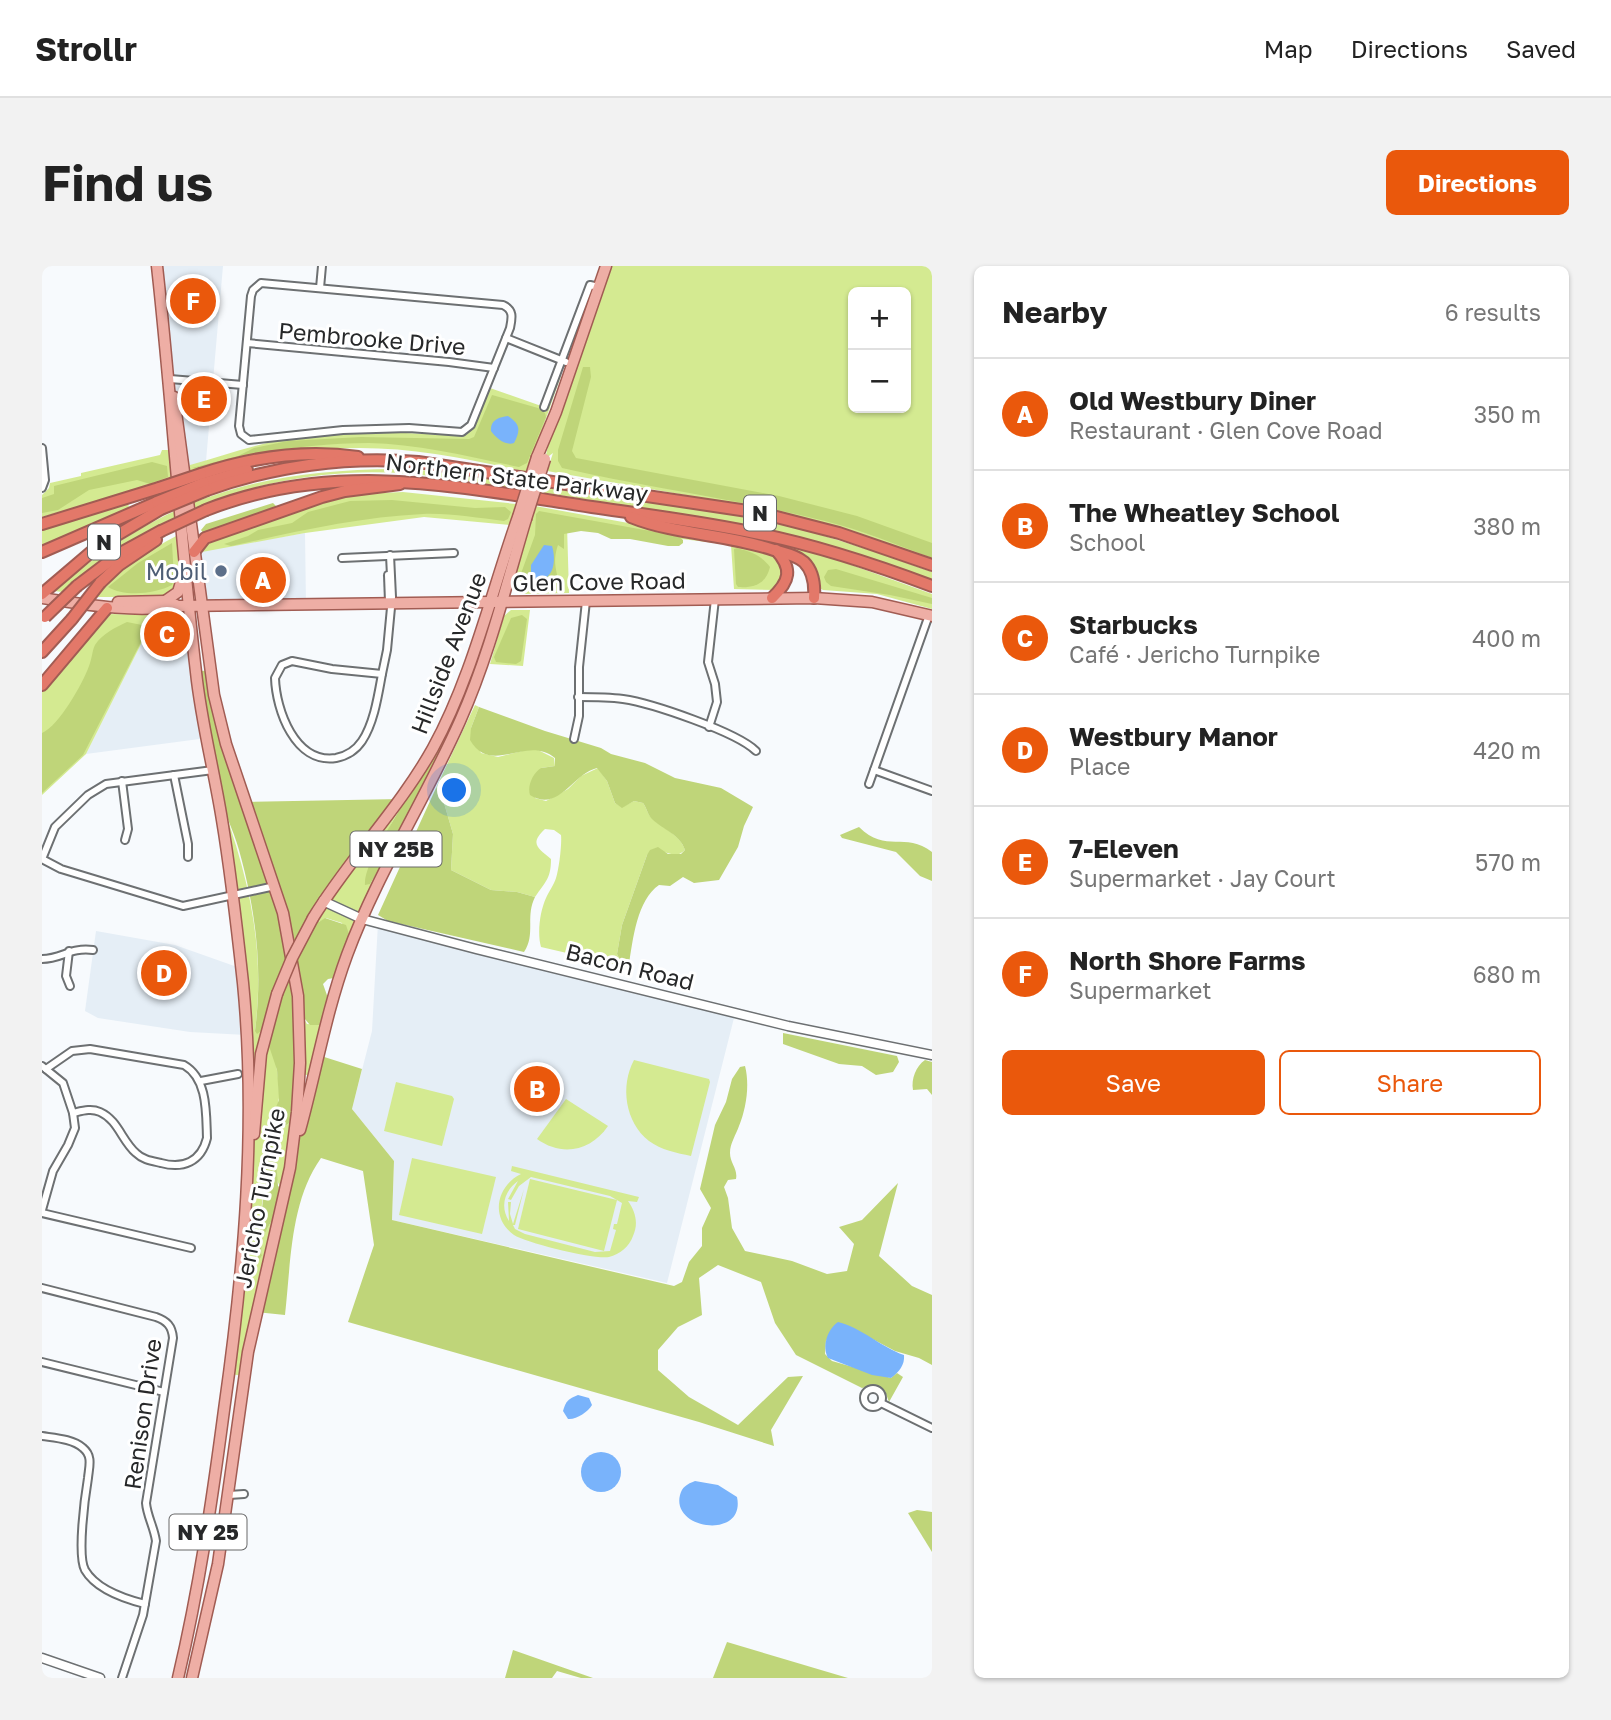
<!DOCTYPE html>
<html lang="en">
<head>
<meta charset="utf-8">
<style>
  :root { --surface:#fff; --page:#f2f2f2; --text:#222; --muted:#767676; --line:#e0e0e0; --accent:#ea580c }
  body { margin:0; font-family:"Golos Text",sans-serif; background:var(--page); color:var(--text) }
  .controls { position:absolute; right:21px; top:21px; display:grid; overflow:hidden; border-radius:10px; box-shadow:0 2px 5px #0004 }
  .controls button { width:63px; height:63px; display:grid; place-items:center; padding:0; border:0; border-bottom:2px solid var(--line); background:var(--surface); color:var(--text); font:35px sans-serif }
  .you { position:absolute; left:413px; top:525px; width:24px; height:24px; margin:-18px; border:5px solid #fff; border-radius:50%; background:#1a73e8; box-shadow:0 0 0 10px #1a73e833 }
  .badge { display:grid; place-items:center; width:46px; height:46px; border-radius:50%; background:var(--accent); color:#fff; font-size:23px; font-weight:700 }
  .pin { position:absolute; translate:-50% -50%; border:4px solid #fff; box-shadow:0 2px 7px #0006 }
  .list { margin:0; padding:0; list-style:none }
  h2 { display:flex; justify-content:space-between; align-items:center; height:91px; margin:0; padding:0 28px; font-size:30px }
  h2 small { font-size:23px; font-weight:400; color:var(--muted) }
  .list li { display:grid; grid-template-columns:46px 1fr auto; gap:21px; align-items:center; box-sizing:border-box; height:112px; padding:0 28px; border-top:2px solid var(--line) }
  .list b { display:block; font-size:26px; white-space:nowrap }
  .list p { margin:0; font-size:23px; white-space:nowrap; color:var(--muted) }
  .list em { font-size:23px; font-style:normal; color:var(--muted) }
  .actions { display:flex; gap:14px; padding:21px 28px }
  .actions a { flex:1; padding:16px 0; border:2px solid var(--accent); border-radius:10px; text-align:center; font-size:24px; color:var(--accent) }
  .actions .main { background:var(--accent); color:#fff }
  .map { position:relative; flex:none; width:890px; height:1412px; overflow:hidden; border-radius:10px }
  header { display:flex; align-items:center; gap:42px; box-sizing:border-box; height:98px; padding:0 35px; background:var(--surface); border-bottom:2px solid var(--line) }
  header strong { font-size:33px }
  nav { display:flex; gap:38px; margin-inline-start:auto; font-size:24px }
  .intro { display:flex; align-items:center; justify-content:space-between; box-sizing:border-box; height:168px; padding:0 42px }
  h1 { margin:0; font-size:49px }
  .button { padding:18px 32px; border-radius:10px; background:var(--accent); color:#fff; font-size:24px; font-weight:700 }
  main { display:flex; gap:42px; padding:0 42px }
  aside { flex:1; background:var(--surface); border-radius:10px; box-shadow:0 2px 5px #0004 }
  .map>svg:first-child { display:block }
</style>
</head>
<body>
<header>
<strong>Strollr</strong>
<nav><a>Map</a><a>Directions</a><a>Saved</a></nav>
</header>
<div class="intro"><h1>Find us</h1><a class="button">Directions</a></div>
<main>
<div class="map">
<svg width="890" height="1412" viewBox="0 0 890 1412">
  <rect width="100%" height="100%" fill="#f7fafd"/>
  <g fill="#e5eef6">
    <path d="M115 0H181L164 195 142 204 128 113Z"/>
    <path d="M263 267 264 339 159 340 152 286Z"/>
    <path d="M147 340 165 472 44 488 100 376 113 375 109 343Z"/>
    <path d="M336 657 693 748 625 1017 350 954 352 895 310 843 330 765Z"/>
    <path d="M54 665 133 679 198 702 204 769 148 766 56 752 43 745Z"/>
  </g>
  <g fill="#d4ea91" fill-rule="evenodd">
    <path d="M564 0H890V292L786 258 740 246 505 205 511 187 503 193 514 146ZM811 26H864V142H811Z"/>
    <path d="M519 110 485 206C420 191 355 178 287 183 243 187 192 199 148 207V199C184 189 219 176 256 171 312 163 366 167 422 170L433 161 448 122 505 142 516 111Z"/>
    <path d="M120 184H127L130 214 0 251V229L7 222 8 217 39 210V207L118 189Z"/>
    <path d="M354 203 379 204 482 217 480 224C423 214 363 203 305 207 195 214 104 254 21 326L12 325C119 233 213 204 354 203Z"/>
    <path d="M500 220C579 231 660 239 737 258 789 270 839 288 890 306V314L805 284 726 263 498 226Z"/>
    <path d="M361 226 474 238 468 259 382 251 263 267 160 286 164 276 176 273 290 233 317 228Z"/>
    <path d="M86 235 87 243 71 251 69 249 59 256 0 281V262Z"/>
    <path d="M493 240 685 275 732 288 738 293 742 308 733 324 692 323 689 279 525 259 527 327 479 328 471 319 485 264Z"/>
    <path d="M136 269 138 319 121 331H53C76 304 105 285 136 269Z"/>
    <path d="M742 279 793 293 890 328V343L835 328 781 324 776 321 775 309 740 283Z"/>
    <path d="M469 344H488L481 400 448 398 462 350Z"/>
    <path d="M67 348 110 349 113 375 100 376 44 488 0 529V425L63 351H67Z"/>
    <path d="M433 439 437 441 429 462 439 487 456 491 492 482 512 492 513 500 499 502 493 532 504 535 526 523 539 510 556 502 565 515 573 537 580 541 592 535 601 537C605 542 605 548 610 552 621 563 638 568 643 584 634 592 631 588 622 586 617 585 609 588 605 589L580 659 575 688 581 700 499 681C495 667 498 645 504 632 507 625 512 619 514 612 517 603 520 578 519 569L512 564 503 563C487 578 496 582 509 593 509 612 504 615 493 631L475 626 449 624 409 604 411 568 398 523 394 522Z"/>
    <path d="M376 507 343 570 328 618 351 581 368 544 389 514 301 702 298 691 305 675 300 657 284 652 278 656 271 652Z"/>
    <path d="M175 523C205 606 224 676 213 765 217 765 220 764 223 768 233 778 238 818 237 832 235 850 224 862 226 880L214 995 220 990C217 974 226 959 236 946L202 1110 188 1108 215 822 205 819 203 751Z"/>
    <path d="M257 744 265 758 279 759 271 811 258 807 251 767Z"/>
    <path d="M592 794 667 813 668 816 649 890C635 887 619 884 607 875 583 856 578 820 592 794Z"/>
    <path d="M354 816 410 830 412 833 400 880 342 865Z"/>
    <path d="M524 833 566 860C549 885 520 891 495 873Z"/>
    <path d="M253 853 242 930 235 914 232 869C236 862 247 859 253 853Z"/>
    <path d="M370 892 454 911 440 968 357 949Z"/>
    <path d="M470 900 597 931 595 936 586 935C593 945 597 957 591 970 587 981 578 988 567 991 554 994 484 977 472 969 448 952 454 920 479 908L469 905ZM489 911 568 930 580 937 575 958H572L571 963 574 964 568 985 553 986 483 968 473 963 471 959H473L482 923 471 958 468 948 469 936H466L467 955C458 941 462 925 476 915L466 933 469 934 477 920Z"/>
    <path d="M488 913 575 934 562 985 476 963Z"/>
  </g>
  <g fill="#bfd579">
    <path d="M541 101H548L549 111 530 185 534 192 737 230 815 250 890 277V292C855 279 820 264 783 255 696 233 607 222 520 202L516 195V184Z"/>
    <path d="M450 129 496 142 503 147 504 151 485 197 477 201C430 191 375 178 327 177 271 177 209 186 156 203L150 202 196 190 212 182 246 175 319 171 427 173 432 171Z"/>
    <path d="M110 196 125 200 126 211 108 218 95 214 47 224 16 244 0 247V232L12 228V220Z"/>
    <path d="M350 234 433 242 463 241 469 246 466 253 462 255C435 252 408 247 381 248 316 251 252 266 189 280L182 278 206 270 216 264 250 257 266 246 308 235Z"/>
    <path d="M231 237 234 240 231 243 162 268 159 264 164 258Z"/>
    <path d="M497 245 636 270 641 274V277L637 280H626L588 273H569L556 267 539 265 522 268V283L516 279C509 299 517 307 517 325L481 321 477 313 493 269 494 248Z"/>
    <path d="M130 277 132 313 130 319C113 328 82 331 66 321L96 297Z"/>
    <path d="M695 282C709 286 719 289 728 301 724 318 712 322 696 321L694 318 692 283Z"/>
    <path d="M794 303 890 332V338L848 329 789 320 784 316 782 311 786 304Z"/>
    <path d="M480 349 485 353 479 395 474 398 454 396 452 391 469 352Z"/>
    <path d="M85 356 110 361 111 371 100 374 41 489 0 527V467C17 460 41 417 47 400 50 393 50 385 53 379 60 368 74 361 85 356Z"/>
    <path d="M167 404 205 536 359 533 271 653 277 656 283 652 304 659 307 668 298 691 301 702 292 712 286 713 281 718 287 735 279 759H268L257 746 252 767 253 853C247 859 236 862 232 869L236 920 240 923 276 789 320 803 310 843 352 895 350 954 632 1020 640 1016 647 996 660 980V962L669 942 658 923 673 859 684 836 690 813 698 801 703 800C708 819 704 843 697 860 694 869 688 877 688 887 688 897 696 903 694 913L686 914 682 921 686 932 690 962 703 985 750 995 785 1008 805 1005 812 978 797 961 820 954 856 917 837 990 870 1020 890 1029V1099L877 1092 853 1085 819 1067 784 1074 783 1088 790 1095 849 1112 855 1107 861 1111 847 1136 843 1125 832 1119 820 1122 754 1089 733 1057 719 1016 676 999 657 1012 660 1049 636 1061 616 1084V1104L647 1131 696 1159 746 1111 761 1110 729 1164 732 1180 657 1156 306 1056 332 979 321 905 279 892C248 936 249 996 243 1049L214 1046 238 943C228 957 217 972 220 990L215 996 226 880 225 862 237 834 235 804 223 768 219 765 215 768 213 765C221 703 214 645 197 584 191 563 181 544 175 523 164 486 161 445 154 406Z"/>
    <path d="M423 409 435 413 389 514 368 544 357 571 328 618 323 619C321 599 354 552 364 532 384 491 403 450 423 409Z"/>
    <path d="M437 441 503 465 559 482 569 488 603 497 633 512 679 522 711 541 702 560 696 581 677 614 652 617 641 611 628 620 617 619C595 634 591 673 587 698L584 701 581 700 575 688 580 659 605 589 608 584 616 581 626 588H639L643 584C638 568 621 564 610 553 605 548 605 542 601 537L592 535 580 542 573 537 565 515 555 502C530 508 517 547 488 529 485 520 491 507 499 502L513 500V492C484 468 450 511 428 474L429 462Z"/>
    <path d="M394 522 398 523 411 568 409 604 449 624 475 626 493 631C483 651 494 668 482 686L346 655 336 649Z"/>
    <path d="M817 561C844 588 863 565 890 586V615L878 610 854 586 800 572 798 569Z"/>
    <path d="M741 767 855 790 857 796 851 806 834 809 820 800 797 798 741 778Z"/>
    <path d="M883 794 890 796V829L885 823 871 824C869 813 874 800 883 794Z"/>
    <path d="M875 1244 890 1246V1286L866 1247Z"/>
    <path d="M685 1376 806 1412H671Z"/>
    <path d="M471 1384 551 1412H539L515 1405 510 1412H463Z"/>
  </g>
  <g fill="#79b3fb">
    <path d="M466 150C478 158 479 164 472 177 463 180 454 172 449 165 448 154 457 151 466 150Z"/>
    <path d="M502 279 510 280C514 293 513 313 495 315L489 308V299Z"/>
    <path d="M796 1056C820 1062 839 1081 862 1089 863 1099 857 1106 849 1112L830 1109 786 1092C780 1080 785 1064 796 1056Z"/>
    <path d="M536 1129 547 1132 550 1139C546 1146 534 1154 526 1153L521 1145C524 1135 526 1133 536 1129Z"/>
    <circle cx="559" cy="1206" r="20"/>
    <path d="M653 1215 676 1219 695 1231C704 1274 629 1264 638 1229 640 1221 645 1218 653 1215Z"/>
  </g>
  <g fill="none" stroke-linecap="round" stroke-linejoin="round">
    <g stroke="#6d7072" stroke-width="10">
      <g id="minor">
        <path d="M219 17 461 39C472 44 470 52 468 62L429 159 420 166 367 162 301 164 207 174 199 168 197 160 209 30 211 24Z"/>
        <path d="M278 22 280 0"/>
        <path d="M464 72 524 96"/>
        <path d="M205 77 407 96 452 102"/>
        <path d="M128 113 201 119"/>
        <path d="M502 141 548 19 557 21"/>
        <path d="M0 182 3 214 0 222"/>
        <path d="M300 292 412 287"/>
        <path d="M346 309 347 336"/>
        <path d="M250 395 290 403 340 408C336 430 332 457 320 475 314 484 304 490 294 492 253 498 234 444 233 412L240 399Z"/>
        <path d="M340 408 345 384 350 331 348 289"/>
        <path d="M536 431C551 431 566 431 581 433 609 437 695 466 714 485"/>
        <path d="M667 461 675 436 673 418 666 396 673 333"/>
        <path d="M532 473 537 450V401L544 335"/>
        <path d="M171 504 64 518 46 529 13 561 0 593 19 603 141 640 233 620"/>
        <path d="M832 504 890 525"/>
        <path d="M132 509 146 578V591"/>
        <path d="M80 515 86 563 83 574"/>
        <path d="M827 518 887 349"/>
        <path d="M27 685 24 710 28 720"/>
        <path d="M0 693C20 693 28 681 51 684"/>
        <path d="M0 800 21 817 31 847 33 862 26 879 11 905 0 944"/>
        <path d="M4 803 30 785 48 783 142 799C166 813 164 847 165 872 159 896 141 903 119 897 110 895 101 894 94 887 80 875 76 854 58 846 49 842 40 845 31 847"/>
        <path d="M159 815 196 808"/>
        <path d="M0 947 149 982"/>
        <path d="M0 1022 114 1051C125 1055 130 1060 131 1072L104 1237C105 1250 112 1261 114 1275L101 1349 80 1412"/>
        <path d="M0 1096 122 1126"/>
        <circle cx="831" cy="1132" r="9"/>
        <path d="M839 1137 890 1162"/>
        <path d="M0 1170C13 1172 31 1173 41 1182 51 1190 47 1201 46 1212 43 1230 35 1289 43 1304 54 1323 83 1333 103 1338"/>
        <path d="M187 1229 202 1228"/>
      </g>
    </g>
    <g stroke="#6d7072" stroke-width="11">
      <g id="tertiary">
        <path d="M281 635 320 653 434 683 746 760 890 789"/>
        <path d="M0 1392 58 1412"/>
      </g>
    </g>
    <g stroke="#a15c53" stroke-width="13">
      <g id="primary">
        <path d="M115 0C130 135 138 271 154 406 159 455 172 504 180 554 189 608 195 662 201 717 215 860 202 1003 182 1144 170 1235 157 1323 136 1412"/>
        <path d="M132 131 172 429 184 478 241 647 256 730 258 797 255 846 248 902 206 1086 176 1298 150 1412"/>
        <path d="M495 191 514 146 564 0"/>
        <path d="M0 332C46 339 92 347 138 340L772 332 830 336 890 350"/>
        <path d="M123 335 136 326 141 310"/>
        <path d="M76 336 123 335 134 339"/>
        <path d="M271 652C307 593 357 543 391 482 430 411 449 327 476 251"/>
        <path d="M258 864C274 806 284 746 305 689 335 608 383 534 418 455 447 390 464 320 484 253"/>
        <path d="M212 868 219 788 235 728"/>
      </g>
    </g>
    <g stroke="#a15c53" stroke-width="14">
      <g id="motorway">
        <path d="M159 208C210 191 263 183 316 191"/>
        <path d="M162 217 205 204"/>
        <path d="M165 224C231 200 305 190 376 196L719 247 797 267 890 299"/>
        <path d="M164 244C293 193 419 221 550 241 606 249 663 256 718 268 777 280 834 299 890 320"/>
        <path d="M589 251C634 269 685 268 732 284 742 287 754 289 762 296 772 306 773 319 772 332"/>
        <path d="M0 258 117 222"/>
        <path d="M0 286 115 236"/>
        <path d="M152 286 163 272 280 231 303 225 358 218"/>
        <path d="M58 317 77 299 114 274"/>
        <path d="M35 320 77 288 119 265"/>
        <path d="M0 328 55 281 119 243"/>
        <path d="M730 332C748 315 751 303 734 284"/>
        <path d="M0 386 30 353"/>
        <path d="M0 419 65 342"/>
      </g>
    </g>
    <use href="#minor" stroke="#fff" stroke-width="6"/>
    <use href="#tertiary" stroke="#fff" stroke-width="8"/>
    <use href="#primary" stroke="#eeaea5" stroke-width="10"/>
    <use href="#motorway" stroke="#e37869" stroke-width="10"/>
    <g stroke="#a15c53" stroke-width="13" stroke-linecap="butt">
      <g id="primary-bridge">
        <path d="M476 251 495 191"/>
        <path d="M484 253 503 193"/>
        <path d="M235 728 250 692 271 652"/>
      </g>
    </g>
    <g stroke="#a15c53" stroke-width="14" stroke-linecap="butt">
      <g id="motorway-bridge">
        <path d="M117 222 159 208"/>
        <path d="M115 236 162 217"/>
        <path d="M119 243 165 224"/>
        <path d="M119 265 164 244"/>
        <path d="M3 351 35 320"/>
        <path d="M30 353 58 317"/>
      </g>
    </g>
    <use href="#primary-bridge" stroke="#eeaea5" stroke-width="10"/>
    <use href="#motorway-bridge" stroke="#e37869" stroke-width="10"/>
  </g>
  <circle fill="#5c6f8a" stroke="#fff" stroke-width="2.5" cx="179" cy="305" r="7"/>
  <g text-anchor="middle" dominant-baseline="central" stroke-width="6" stroke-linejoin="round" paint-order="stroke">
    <g fill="#fff" stroke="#686869" stroke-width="2">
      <rect x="702" y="229.5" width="32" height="35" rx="5"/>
      <rect x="46" y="258.5" width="32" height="35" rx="5"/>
      <rect x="308.5" y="565.5" width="91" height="35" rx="5"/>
      <rect x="127.5" y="1248.5" width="77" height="35" rx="5"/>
    </g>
    <g font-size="21" font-weight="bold" fill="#272829">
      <text x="718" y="247">N</text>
      <text x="62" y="276">N</text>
      <text x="354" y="583">NY 25B</text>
      <text x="166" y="1266">NY 25</text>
    </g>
    <g font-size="23" fill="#272829" stroke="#fff">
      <text transform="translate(330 72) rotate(5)">Pembrooke Drive</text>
      <text transform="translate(475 211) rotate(7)">Northern State Parkway</text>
      <text transform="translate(557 315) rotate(-1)">Glen Cove Road</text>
      <text transform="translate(406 387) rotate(-69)">Hillside Avenue</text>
      <text transform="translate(588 700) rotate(14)">Bacon Road</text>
      <text transform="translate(217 932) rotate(-79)">Jericho Turnpike</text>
      <text transform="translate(100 1148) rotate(-82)">Renison Drive</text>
    </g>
    <g font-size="23" fill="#4e5e75" stroke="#fff" text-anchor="end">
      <text x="165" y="305">Mobil</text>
    </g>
  </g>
</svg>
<div class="controls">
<button>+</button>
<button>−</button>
</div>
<div class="you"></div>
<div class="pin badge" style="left:221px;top:314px">A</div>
<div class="pin badge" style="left:495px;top:823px">B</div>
<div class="pin badge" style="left:125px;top:368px">C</div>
<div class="pin badge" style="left:122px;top:707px">D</div>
<div class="pin badge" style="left:162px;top:133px">E</div>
<div class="pin badge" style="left:151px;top:35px">F</div>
</div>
<aside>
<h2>Nearby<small>6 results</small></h2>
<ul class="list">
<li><span class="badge">A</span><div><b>Old Westbury Diner</b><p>Restaurant · Glen Cove Road</p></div><em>350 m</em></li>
<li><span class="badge">B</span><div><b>The Wheatley School</b><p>School</p></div><em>380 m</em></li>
<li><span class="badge">C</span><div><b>Starbucks</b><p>Café · Jericho Turnpike</p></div><em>400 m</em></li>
<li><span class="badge">D</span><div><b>Westbury Manor</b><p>Place</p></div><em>420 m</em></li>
<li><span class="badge">E</span><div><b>7-Eleven</b><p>Supermarket · Jay Court</p></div><em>570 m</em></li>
<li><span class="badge">F</span><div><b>North Shore Farms</b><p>Supermarket</p></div><em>680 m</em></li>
</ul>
<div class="actions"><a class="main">Save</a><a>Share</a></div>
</aside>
</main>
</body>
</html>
